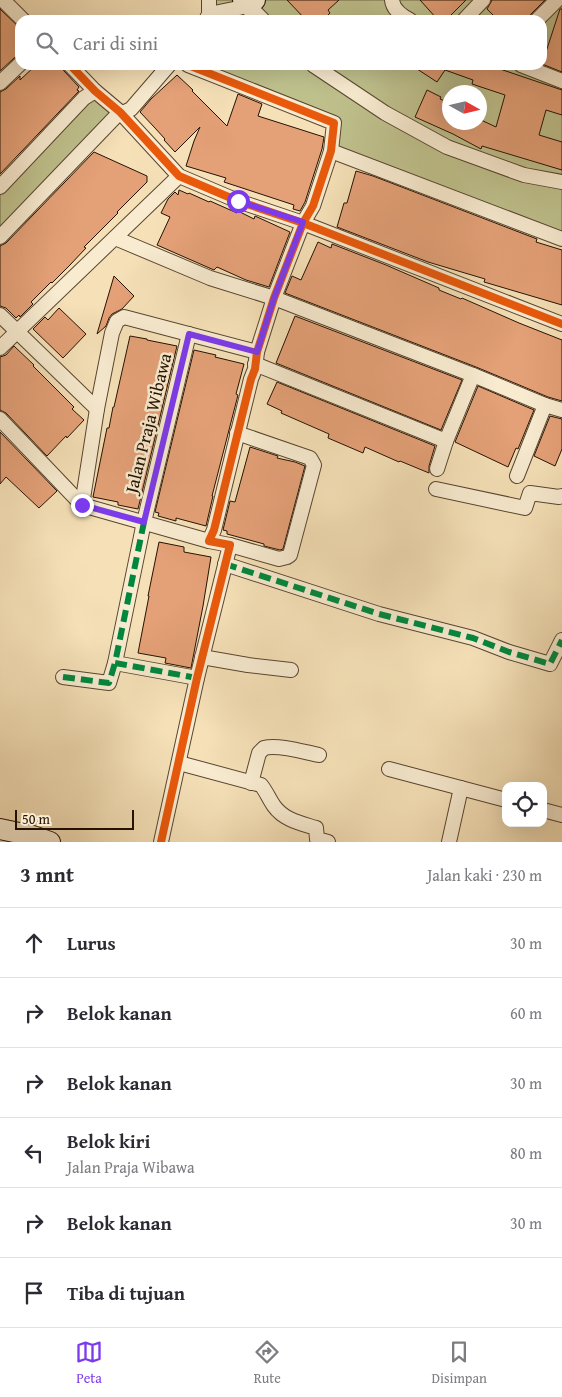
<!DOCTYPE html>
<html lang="id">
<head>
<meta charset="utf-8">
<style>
  :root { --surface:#fff; --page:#f7f7f7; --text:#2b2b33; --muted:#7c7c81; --line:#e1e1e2; --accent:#7c3aed }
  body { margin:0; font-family:"Gentium Book Plus",serif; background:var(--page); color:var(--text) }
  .controls { position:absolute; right:15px; bottom:15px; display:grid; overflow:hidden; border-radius:10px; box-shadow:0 5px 20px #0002 }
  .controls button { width:45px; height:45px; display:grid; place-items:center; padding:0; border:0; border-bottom:1px solid var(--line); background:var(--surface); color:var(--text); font:25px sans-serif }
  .compass { position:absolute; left:442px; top:85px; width:45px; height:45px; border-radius:50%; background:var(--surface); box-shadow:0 5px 20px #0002; rotate:98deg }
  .scale { position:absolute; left:15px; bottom:12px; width:119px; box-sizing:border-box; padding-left:5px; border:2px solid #251203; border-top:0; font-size:14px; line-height:18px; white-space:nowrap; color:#251203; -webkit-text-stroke:4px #f8ebd0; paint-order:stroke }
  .stop { position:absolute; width:15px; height:15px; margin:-11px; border:4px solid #7c3aed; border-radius:50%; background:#fff }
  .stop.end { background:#7c3aed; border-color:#fff; box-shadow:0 1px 5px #0008 }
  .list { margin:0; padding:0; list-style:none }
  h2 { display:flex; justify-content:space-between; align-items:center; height:65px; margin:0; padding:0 20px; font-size:21px }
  h2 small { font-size:16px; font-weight:400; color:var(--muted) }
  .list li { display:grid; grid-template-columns:32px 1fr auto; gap:15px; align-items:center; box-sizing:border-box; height:70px; padding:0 20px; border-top:1px solid var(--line) }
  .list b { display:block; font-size:19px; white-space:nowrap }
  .list p { margin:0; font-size:16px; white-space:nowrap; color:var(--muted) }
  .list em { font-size:16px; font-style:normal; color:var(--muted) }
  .icon { flex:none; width:28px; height:28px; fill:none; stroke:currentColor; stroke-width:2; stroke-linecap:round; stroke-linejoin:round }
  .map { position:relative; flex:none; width:562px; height:842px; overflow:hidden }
  .search { position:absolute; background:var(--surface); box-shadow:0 5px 20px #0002; left:15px; right:15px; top:15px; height:55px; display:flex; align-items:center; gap:12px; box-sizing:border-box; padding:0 18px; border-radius:15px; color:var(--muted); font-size:19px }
  .sheet { height:485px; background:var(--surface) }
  nav { display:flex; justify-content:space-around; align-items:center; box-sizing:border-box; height:70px; border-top:1px solid var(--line); background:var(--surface); font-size:14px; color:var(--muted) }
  nav a { display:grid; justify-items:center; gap:2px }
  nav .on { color:var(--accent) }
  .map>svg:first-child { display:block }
</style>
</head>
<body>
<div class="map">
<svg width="562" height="842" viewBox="0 0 562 842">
  <rect width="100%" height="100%" fill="#f5e0b7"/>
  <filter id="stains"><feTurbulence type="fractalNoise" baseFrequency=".004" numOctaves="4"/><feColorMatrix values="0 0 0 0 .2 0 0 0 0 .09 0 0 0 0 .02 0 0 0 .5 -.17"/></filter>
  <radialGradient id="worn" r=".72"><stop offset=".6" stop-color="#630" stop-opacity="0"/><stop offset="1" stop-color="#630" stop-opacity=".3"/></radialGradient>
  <g fill="#bfc18d" stroke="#726a48" fill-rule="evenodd">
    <path d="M209 0H562V239L331 151 334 123 188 65H542V20H206ZM450 92H480V122H450Z"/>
    <path d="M95 91 120 112 0 237V187Z"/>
  </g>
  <g fill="#e4a077" stroke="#251203">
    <path d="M287 0H339L328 10 330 13 323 20H306Z"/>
    <path d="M420 0H466L446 20H438Z"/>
    <path d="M492 0H545L531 14 528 20H498L487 9 491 2Z"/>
    <path d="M0 9 20 28V55L14 58 0 71Z"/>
    <path d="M560 9H562V72L542 64Z"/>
    <path d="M36 65H61L64 71 79 87 77 90 79 91 0 174V92L6 89 20 76V80Z"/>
    <path d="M411 65H494V67L562 90V115L546 110 539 135 562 142V170L482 146 481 149 453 134 415 117 427 90 441 97 440 99 450 103V122H480L481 120 496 127 505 95 472 84 473 80 445 70 437 82Z"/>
    <path d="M177 75 193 90 192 91 227 126 238 94 262 104 258 116 324 137 322 149 305 202 300 211 293 209 294 205 224 182 226 178 186 166 194 141 200 127 175 152 164 140 165 139 155 128 140 112 151 99Z"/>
    <path d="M94 152 147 176V182L117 212 118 213 84 247 86 248 70 265 52 283 51 282 31 302 33 304 20 317 19 315 16 318 6 308 0 306V246L6 243Z"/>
    <path d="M356 171 373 176 537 239 536 242 562 250V305L484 282 485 279 428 262 337 227 344 203H347Z"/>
    <path d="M179 190 188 194 189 193 209 202 210 201 237 213 238 211 254 219 255 216 290 232 269 287 246 280 217 267 214 270 157 245 170 217 161 213 168 199 175 192 178 195Z"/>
    <path d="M318 242 331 248 332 244 386 265 439 288V290L461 299 462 298 519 323 562 340V401L548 397 476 367 285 293 292 276 301 280Z"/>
    <path d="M114 276 134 296 122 309 112 314 109 318 106 326 97 334Z"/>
    <path d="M59 308 86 334 63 358 33 329 45 317 48 320Z"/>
    <path d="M295 316 462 380 441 430 276 363Z"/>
    <path d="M130 336 147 339V340L177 346 138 509 118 505V502L93 497 107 428H109L113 407H114Z"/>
    <path d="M14 346 34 365 33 366 74 407 72 409 84 420 67 438 66 436 47 456 6 413 0 410V357L6 355Z"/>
    <path d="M194 350 216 355 215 357 244 364 236 394 238 395 212 496H213L206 526 176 518V521L158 516 159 513 155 512Z"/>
    <path d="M277 382 435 446 429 466V473L400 461 399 462 365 447 363 453 328 438 329 434 281 413 282 411 267 404Z"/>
    <path d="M478 386 534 410 518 449 516 448 508 467 455 442Z"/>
    <path d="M550 416 562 419V449L555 466 534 456Z"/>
    <path d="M0 432 57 491 39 508 6 477 0 484Z"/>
    <path d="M250 447 278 456 277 458 295 462 305 466 283 549 280 550 264 546V544L227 534V531L223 530 230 501 235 502Z"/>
    <path d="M159 542 184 547V552L211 557 203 606 191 668 165 663 166 658 138 653 149 596H148Z"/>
  </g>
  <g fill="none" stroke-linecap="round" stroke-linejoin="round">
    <g stroke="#594630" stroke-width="16">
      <g id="street">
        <path d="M3 0 23 20"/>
        <path d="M209 0V14"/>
        <path d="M392 0C393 9 402 16 410 20"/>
        <path d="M206 20 209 14 249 6 263 20"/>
        <path d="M464 20 483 0"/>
        <path d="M537 20 557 0"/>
        <path d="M70 65 95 91 120 112 179 176 238 201 303 223 562 324"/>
        <path d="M313 65 385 113 447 147 524 175 562 182"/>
        <path d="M521 65 562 81"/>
        <path d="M0 83 20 64"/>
        <path d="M331 151 562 239"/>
        <path d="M0 187 84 98 95 91"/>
        <path d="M0 237 120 112H125L131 109 169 65"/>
        <path d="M115 238 210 278 274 298 473 375 545 405 562 410"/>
        <path d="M0 315 97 409"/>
        <path d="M189 334 144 522 115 663 197 678"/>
        <path d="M0 348 179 176"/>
        <path d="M255 364 446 441 473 375"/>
        <path d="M0 419 82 505 209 541"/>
        <path d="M437 469 446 441"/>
        <path d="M517 476 545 405"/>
        <path d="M436 489 525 508 530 493 559 497 562 496"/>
        <path d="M82 505 97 409 112 333 117 321 124 317 257 352"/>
        <path d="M230 545 279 559 287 557 290 555 314 465 310 458 237 433"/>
        <path d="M225 564 379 614 473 638 509 652 550 664 562 640"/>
        <path d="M202 657 248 665 291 670"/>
        <path d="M63 677 109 683 115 663"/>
        <path d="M179 763 261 785C266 791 269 799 274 806 284 820 300 823 316 828L317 839 328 842"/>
        <path d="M389 769 506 800"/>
        <path d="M251 783 259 753 264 748C278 744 304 752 319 755"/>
        <path d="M543 810 562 815"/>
        <path d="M161 842 197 678 230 545 209 541 214 530 251 379 255 369 257 352 274 298 303 223 313 206 331 151 334 123 188 65"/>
        <path d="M449 842 461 788"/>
      </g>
    </g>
    <g stroke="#251203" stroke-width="22">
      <g id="secondary">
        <path d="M243 0 249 6 255 0"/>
        <path d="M0 829 33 836 50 842"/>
      </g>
    </g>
    <use href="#street" stroke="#f8ebd0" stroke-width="14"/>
    <use href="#secondary" stroke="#f8ebd0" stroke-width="20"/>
    <g stroke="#00873e" stroke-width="6" stroke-dasharray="12 6" stroke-linecap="butt">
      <path d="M144 522 115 663 197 678"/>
      <path d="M225 564 379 614 473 638 509 652 550 664 562 640"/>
      <path d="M63 677 109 683 115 663"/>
    </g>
    <g stroke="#f8ebd0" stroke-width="11">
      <g id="cycleway">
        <path d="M70 65 95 91 120 112 179 176 238 201 303 223 562 324"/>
        <path d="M161 842 197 678 230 545 209 541 214 530 251 379 255 369 257 352 274 298 303 223 313 206 331 151 334 123 188 65"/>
      </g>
    </g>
    <use href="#cycleway" stroke="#e8590c" stroke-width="8"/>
  </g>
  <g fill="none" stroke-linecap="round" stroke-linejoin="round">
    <path stroke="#7c3aed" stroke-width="6" d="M82 505 144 522 189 334 257 352 274 298 303 222 238 201"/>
  </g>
  <g text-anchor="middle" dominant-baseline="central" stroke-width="5" stroke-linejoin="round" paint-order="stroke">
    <g font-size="18" fill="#251203" stroke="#f8ebd0">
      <text transform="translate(148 423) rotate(-76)">Jalan Praja Wibawa</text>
    </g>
  </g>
  <rect width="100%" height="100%" filter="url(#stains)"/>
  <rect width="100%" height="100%" fill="url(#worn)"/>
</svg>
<div class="controls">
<button><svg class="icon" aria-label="locate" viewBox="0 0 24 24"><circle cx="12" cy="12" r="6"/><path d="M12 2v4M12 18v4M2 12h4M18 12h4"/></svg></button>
</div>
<svg class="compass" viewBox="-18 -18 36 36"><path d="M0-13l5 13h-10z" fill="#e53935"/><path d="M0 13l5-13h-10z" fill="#7c7c81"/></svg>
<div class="scale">50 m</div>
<div class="stop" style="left:238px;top:201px"></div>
<div class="stop end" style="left:82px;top:505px"></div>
<div class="search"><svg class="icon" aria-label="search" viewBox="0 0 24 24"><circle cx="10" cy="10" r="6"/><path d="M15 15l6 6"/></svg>Cari di sini</div>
</div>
<section class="sheet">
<h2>3 mnt<small>Jalan kaki · 230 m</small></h2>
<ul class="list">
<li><svg class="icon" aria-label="ahead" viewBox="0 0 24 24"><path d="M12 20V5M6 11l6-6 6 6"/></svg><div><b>Lurus</b></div><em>30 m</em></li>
<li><svg class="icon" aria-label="right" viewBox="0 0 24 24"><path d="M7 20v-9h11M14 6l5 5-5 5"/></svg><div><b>Belok kanan</b></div><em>60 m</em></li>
<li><svg class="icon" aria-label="right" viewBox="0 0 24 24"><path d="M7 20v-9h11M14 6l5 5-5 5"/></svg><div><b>Belok kanan</b></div><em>30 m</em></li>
<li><svg class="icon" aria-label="left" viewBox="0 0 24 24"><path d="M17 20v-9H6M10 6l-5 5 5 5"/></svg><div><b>Belok kiri</b><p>Jalan Praja Wibawa</p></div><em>80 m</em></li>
<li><svg class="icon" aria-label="right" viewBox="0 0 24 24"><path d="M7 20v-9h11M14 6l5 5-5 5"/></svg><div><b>Belok kanan</b></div><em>30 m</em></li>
<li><svg class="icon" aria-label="arrive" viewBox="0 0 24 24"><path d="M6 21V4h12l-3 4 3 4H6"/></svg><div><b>Tiba di tujuan</b></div></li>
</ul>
</section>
<nav>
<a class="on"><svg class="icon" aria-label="map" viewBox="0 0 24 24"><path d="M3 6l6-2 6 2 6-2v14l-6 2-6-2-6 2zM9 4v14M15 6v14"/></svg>Peta</a>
<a><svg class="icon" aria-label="directions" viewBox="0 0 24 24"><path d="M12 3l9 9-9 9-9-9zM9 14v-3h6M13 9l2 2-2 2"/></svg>Rute</a>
<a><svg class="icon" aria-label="saved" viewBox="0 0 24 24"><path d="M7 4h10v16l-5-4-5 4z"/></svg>Disimpan</a>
</nav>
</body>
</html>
